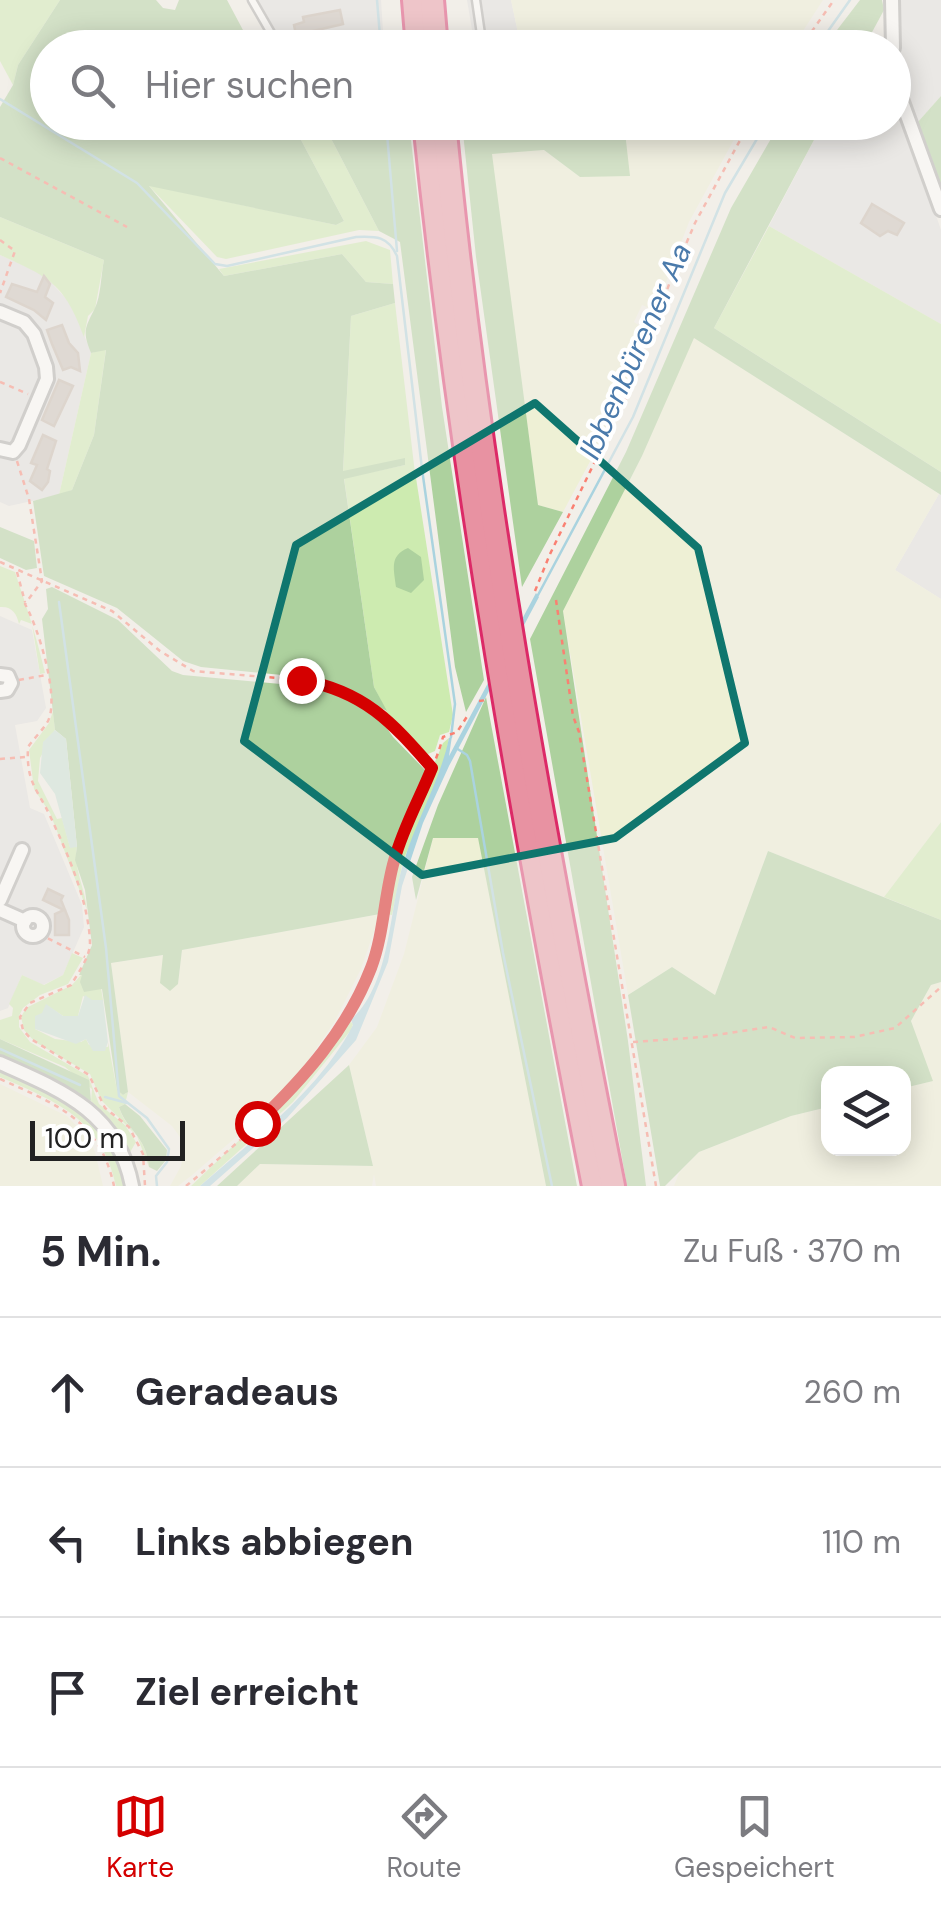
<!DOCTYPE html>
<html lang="de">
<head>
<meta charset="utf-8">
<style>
  :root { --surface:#fff; --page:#f7f7f7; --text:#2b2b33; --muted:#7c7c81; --line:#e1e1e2; --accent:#d40000 }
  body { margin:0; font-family:"DM Sans",sans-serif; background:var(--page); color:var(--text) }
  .controls { position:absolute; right:30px; bottom:30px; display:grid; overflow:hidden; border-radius:20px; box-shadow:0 5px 25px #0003 }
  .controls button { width:90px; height:90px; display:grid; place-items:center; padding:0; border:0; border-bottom:2px solid var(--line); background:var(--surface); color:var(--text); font:50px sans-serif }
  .scale { position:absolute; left:30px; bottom:25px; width:155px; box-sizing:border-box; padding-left:10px; border:5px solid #222; border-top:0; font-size:28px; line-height:35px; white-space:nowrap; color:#222; -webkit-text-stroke:8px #fff; paint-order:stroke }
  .stop { position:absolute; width:30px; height:30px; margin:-22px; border:8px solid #d40000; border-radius:50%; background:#fff }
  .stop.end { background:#d40000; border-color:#fff; box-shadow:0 2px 10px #0008 }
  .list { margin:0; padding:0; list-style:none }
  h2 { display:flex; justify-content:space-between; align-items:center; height:130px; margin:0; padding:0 40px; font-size:42px }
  h2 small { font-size:32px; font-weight:400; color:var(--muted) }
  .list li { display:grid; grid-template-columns:65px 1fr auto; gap:30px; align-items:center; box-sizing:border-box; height:150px; padding:0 40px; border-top:2px solid var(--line) }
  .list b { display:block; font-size:38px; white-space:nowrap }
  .list em { font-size:32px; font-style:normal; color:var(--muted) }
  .icon { flex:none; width:55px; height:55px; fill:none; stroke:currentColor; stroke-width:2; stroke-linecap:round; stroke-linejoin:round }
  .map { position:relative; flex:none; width:941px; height:1186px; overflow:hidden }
  .search { position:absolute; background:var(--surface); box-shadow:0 5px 25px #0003; left:30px; right:30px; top:30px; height:110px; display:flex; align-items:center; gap:25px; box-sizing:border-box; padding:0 35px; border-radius:55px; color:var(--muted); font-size:38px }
  .sheet { height:580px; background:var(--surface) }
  nav { display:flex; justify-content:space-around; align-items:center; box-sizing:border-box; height:140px; border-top:2px solid var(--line); background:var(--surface); font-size:28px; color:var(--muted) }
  nav a { display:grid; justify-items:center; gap:5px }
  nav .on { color:var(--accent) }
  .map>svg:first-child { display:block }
</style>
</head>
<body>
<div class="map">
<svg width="941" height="1186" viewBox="0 0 941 1186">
  <rect width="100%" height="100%" fill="#f2efe9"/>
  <g fill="#e0dfdf">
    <path d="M258 0H381L384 47H283Z"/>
    <path d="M467 0H511L521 47H475Z"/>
    <path d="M899 0H941V96L917 123 905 87 901 61Z"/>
    <path d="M894 95 941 230V324L769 226 823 123 894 122Z"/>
    <path d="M0 255 43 274 73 306 91 353 59 495 9 506 0 502Z"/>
    <path d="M939 494 941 495V599L895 570Z"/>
    <path d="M0 616 32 630 46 708 37 721 15 725 30 808 44 814 82 905 84 927 63 975 43 985 22 975 8 1008 0 1011Z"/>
  </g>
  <g fill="#eef0d5">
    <path d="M511 0H823L792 48H596L592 42 521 47Z"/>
    <path d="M624 123H743L689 222 655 311 642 305 634 322 646 330 610 424 563 512 538 505 491 153 544 150 580 177 627 134Z"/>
    <path d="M693 337 939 494 895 570 941 599V822L884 897 768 851 715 995 672 967 628 995 563 611 642 456Z"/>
    <path d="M478 837 546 1186H376L374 1174 372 1186H237L260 1164 373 1166 349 1065 377 1027 404 954 433 838Z"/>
    <path d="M380 914 361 969 335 1021 301 1071 250 1125 191 1176 178 1186H170L181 1166 185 1144 172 1126 128 1092 111 963 164 955 178 984 182 950Z"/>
    <path d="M941 982V1186H674L679 1173 699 1152 791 1116 828 1107V1148H904V1088L932 1081 911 1021 931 985Z"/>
    <path d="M0 1084 67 1116 88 1138 95 1152 103 1186H0Z"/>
  </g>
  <g fill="#cdebb0">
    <path d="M0 0H60L18 65 13 85 0 61Z"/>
    <path d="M292 123H323L379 231 359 230 226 259 217 257 148 185 336 225 344 221Z"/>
    <path d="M0 217 104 260 95 309 88 316 84 337C65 284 49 277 0 255Z"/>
    <path d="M769 226 941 324V472L714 328Z"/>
    <path d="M366 241 390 250 393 284 366 282 342 254 224 276 219 269Z"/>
    <path d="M395 303 414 465 453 715 449 732 440 735 435 751 428 754 418 749 390 719 374 687 344 478 405 465V459L343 472 351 316Z"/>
    <path d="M106 349 94 435 72 490 59 495 91 353Z"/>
    <path d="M0 566 15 572C26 605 37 638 45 673L40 674 32 624 21 620 19 624C17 614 12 606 0 607Z"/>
    <path d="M53 711 55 730 40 758 38 781 57 819 62 818 70 847H77C73 868 85 888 87 910L50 813 34 789 29 750 49 723Z"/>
    <path d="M449 738 444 764 403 861 392 915 385 914 405 832 443 743Z"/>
    <path d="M941 822V920L884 897Z"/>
    <path d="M72 953 83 958 68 984 40 995 23 1008 19 1016V1027L30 1042 88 1076 99 1104 125 1125 136 1142 129 1154 119 1133 91 1101 92 1089 65 1067 0 1039V1020L12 1016 13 1008 9 1004 22 975 44 985 63 975Z"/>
    <path d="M82 974 101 988 103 1000 92 1001 83 996 78 1016H63L51 1008 39 1016 35 1029 55 1039 81 1042 86 1039 89 1045 108 1047V1042L117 1090 123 1095 128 1092 125 1104 119 1107C126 1131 146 1135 149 1167L137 1136 101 1100 90 1074 35 1042 24 1030 21 1017 26 1008 72 985Z"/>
    <path d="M348 1019 353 1024 351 1030 293 1102 200 1186H191L313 1070Z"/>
    <path d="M0 1069C60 1095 109 1116 124 1186H116C102 1119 57 1102 0 1077Z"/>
  </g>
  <g fill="#add19e">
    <path d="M60 0H156L163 8 175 10 179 0H227L252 47 48 48V122L292 123 344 221 336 225 149 186 224 276 342 254 366 282 393 284 395 303 351 316 343 471 405 458V465L344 479 374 687 387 711 322 679 201 667 183 661 117 608 44 576 33 501 72 490 94 435 106 350 91 353C82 331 85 328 95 308 101 296 101 274 104 260L0 217V107L13 85 18 65Z"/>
    <path d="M860 0H882L884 10 864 47H824Z"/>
    <path d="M941 96V187L917 123Z"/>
    <path d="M323 123H409L442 407 484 680 466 712 455 667 400 242 379 231Z"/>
    <path d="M462 123H488L490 131 540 123H624L630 176 580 177 544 150 492 154 538 505 563 512 522 587 476 257Z"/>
    <path d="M780 123H823L714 328 941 472V495L694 338 642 456 563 611 628 1041 646 1186H627L530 639 626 452 731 208Z"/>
    <path d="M0 527 34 541 37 568 26 570 0 558Z"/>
    <path d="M408 548 421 557 424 580 411 593 396 587C394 569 389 556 408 548Z"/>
    <path d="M52 587 118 620 172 671 183 675 312 687 332 692 374 710 393 737 427 772 394 851 380 914 182 950 178 984 170 991 160 983 163 955 111 963 128 1092 123 1095 117 1090 102 989 84 992 80 982 82 975H79L92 945 85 890 75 860 77 847 66 739 55 730 42 619 48 609 46 589Z"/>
    <path d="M486 697 577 1186H546L478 838H433L416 900 412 877 438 805Z"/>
    <path d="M768 851 941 920V982L931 985 911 1021 933 1081 904 1088V1074H828V1107L791 1116 699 1152 665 1186H660L628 995 672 967 715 995Z"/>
    <path d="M0 1039 89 1080 91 1101 0 1055Z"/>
    <path d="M349 1065 373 1166 260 1164 237 1186H217Z"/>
    <path d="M125 1104 140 1116 167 1150 166 1160 157 1171 149 1167C146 1135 126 1130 119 1107Z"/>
  </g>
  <g fill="#c6e0d4">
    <path d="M55 730 66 739 77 847 70 848 55 794 40 773 43 742Z"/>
    <path d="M85 995 92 1000H103L108 1042 105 1051H93L86 1039 76 1044 35 1029V1016L42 1013 46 1004 63 1016H78Z"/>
  </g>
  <path fill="#aad3df" d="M536 593 539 597 449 766 423 823 402 886 388 962 356 1040 287 1118 210 1186H200C254 1139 320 1090 353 1025L351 1020C392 982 388 911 404 861 417 818 440 781 449 738L452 736 449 756Z"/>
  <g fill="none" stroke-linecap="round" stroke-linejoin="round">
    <g stroke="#aad3df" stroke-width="2.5">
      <path d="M377 0 381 48"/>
      <path d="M816 48 850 0"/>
      <path d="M0 99 137 183 215 264 227 266 356 237C376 236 388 236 397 256L422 469 455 704 451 737"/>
      <path d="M386 122 397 251"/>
      <path d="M538 595 633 417 725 193 767 122"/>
      <path d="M59 602 106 948 119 1096 147 1118 169 1149 167 1162 156 1176 157 1186"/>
      <path d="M456 748 467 755 470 761 503 953 552 1186"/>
      <path d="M0 1049 80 1085"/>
      <path d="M105 1097 127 1103"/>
    </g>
  </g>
  <g fill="#c7bfb8" stroke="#c4b6ab" stroke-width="2.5">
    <path d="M340 10 343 24 296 35 294 25 304 22 303 17Z"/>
    <path d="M872 204 904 223 897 235 888 231 880 236 861 223Z"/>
    <path d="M44 276 50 284 45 297 53 303 46 320 34 310 6 297 12 284 37 292Z"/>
    <path d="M62 325 69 343 78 353 80 371 71 367 63 370 52 344 47 330Z"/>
    <path d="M59 380 73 386 54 426 42 420Z"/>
    <path d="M43 435 56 441 47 469 50 471 48 482 42 490 30 481 37 465 31 463Z"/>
    <path d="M48 889 63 896 61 900 69 920V935H55V914L64 910 43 900Z"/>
  </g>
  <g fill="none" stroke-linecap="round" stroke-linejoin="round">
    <g stroke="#a9a9a9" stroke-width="11">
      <g id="lane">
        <path d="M252 0 271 33"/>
        <path d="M476 0 483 48"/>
      </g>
    </g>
    <g stroke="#a9a9a9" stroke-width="18">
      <g id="street">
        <path d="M892 0 893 48"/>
        <path d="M894 66 897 88 941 209"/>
        <path d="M0 312 24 322 34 334 46 367 47 379 19 445 13 452 0 449"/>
        <path d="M0 675 8 676 11 683 7 690 0 691"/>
        <path d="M0 900 22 850"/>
        <path d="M0 910 25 921"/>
        <circle cx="33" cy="926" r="10"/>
        <path d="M0 1063C61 1090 118 1112 132 1186"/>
      </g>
    </g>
    <g stroke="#dc2a67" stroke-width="28">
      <g id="highway">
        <path d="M414 0 418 48"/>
        <path d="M432 0 436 48"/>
        <path d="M425 122C462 480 525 834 594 1186"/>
        <path d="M444 122C478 480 543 834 613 1186"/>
      </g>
    </g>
    <g stroke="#fa8072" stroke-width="2.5" stroke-dasharray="5 5" stroke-linecap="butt">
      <path d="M800 48 834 0"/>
      <path d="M0 158 127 227"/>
      <path d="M0 240 15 251 0 293"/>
      <path d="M0 382 28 394"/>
      <path d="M17 461 29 499 42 581 25 604C38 627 60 697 48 721 43 730 34 738 28 747 26 784 38 789 51 818 68 854 89 903 90 943 90 957 78 973 71 985L30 1003 20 1017 23 1030 31 1039 89 1075 105 1108 129 1127 143 1154 145 1186"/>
      <path d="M0 562 112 611 160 651 193 671 301 680 356 697 375 707 431 767"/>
      <path d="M17 572 25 602"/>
      <path d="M535 591 550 554 635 379 671 279 695 223 750 122"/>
      <path d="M556 600 573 716 579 732 656 1186"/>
      <path d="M19 680 46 675"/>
      <path d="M479 701 487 700"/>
      <path d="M0 759 26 757"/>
      <path d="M39 934 85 957"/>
      <path d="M633 1042 703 1037 769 1027 795 1038 854 1037 895 1028 941 987"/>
      <path d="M0 1079C56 1104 100 1120 114 1186"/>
      <path d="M186 1186C258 1126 342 1057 372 965 384 928 385 888 397 852 410 812 432 777 443 737L457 732 468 715"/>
    </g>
    <use href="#lane" stroke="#fff" stroke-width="6"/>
    <use href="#street" stroke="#fff" stroke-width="12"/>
    <use href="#highway" stroke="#e892a2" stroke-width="22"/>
  </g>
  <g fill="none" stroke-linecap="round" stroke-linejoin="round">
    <path stroke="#d40000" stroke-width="12" d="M257 1123C304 1078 347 1030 371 968 384 934 384 896 394 861 403 828 419 800 432 768 392 722 364 691 301 680"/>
  </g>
  <path d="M0 0H941V1186H0ZM535 403 698 548 745 743 615 838 422 875 244 741 296 545Z" fill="#f2efe9" fill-opacity=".55" fill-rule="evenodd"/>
  <path fill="none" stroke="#0f766e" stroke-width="8" stroke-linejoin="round" d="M535 403 698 548 745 743 615 838 422 875 244 741 296 545Z"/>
  <g text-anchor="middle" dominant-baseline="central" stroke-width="8" stroke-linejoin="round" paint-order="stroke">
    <g font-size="30" font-style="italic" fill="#4a7aab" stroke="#fff">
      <text transform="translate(635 351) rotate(-66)">Ibbenbürener Aa</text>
    </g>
  </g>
</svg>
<div class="controls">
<button><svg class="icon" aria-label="layers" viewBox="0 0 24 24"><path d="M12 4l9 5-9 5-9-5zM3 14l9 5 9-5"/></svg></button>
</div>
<div class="scale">100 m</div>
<div class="stop" style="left:257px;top:1123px"></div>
<div class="stop end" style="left:301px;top:680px"></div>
<div class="search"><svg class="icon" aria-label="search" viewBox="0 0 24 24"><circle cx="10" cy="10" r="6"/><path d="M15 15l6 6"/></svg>Hier suchen</div>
</div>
<section class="sheet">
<h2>5 Min.<small>Zu Fuß · 370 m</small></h2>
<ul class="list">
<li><svg class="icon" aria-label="ahead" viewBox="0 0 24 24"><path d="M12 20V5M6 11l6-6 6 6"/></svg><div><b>Geradeaus</b></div><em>260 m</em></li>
<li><svg class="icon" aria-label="left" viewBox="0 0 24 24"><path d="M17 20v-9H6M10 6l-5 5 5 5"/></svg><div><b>Links abbiegen</b></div><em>110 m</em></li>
<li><svg class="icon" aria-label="arrive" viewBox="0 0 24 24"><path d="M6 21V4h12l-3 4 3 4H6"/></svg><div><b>Ziel erreicht</b></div></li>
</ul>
</section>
<nav>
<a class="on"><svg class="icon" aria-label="map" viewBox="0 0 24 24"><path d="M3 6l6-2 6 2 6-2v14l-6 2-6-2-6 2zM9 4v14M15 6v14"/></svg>Karte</a>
<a><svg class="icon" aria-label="directions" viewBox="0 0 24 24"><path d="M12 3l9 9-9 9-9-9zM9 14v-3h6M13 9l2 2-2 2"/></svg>Route</a>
<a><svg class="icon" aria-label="saved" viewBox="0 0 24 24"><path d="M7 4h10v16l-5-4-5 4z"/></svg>Gespeichert</a>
</nav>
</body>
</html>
